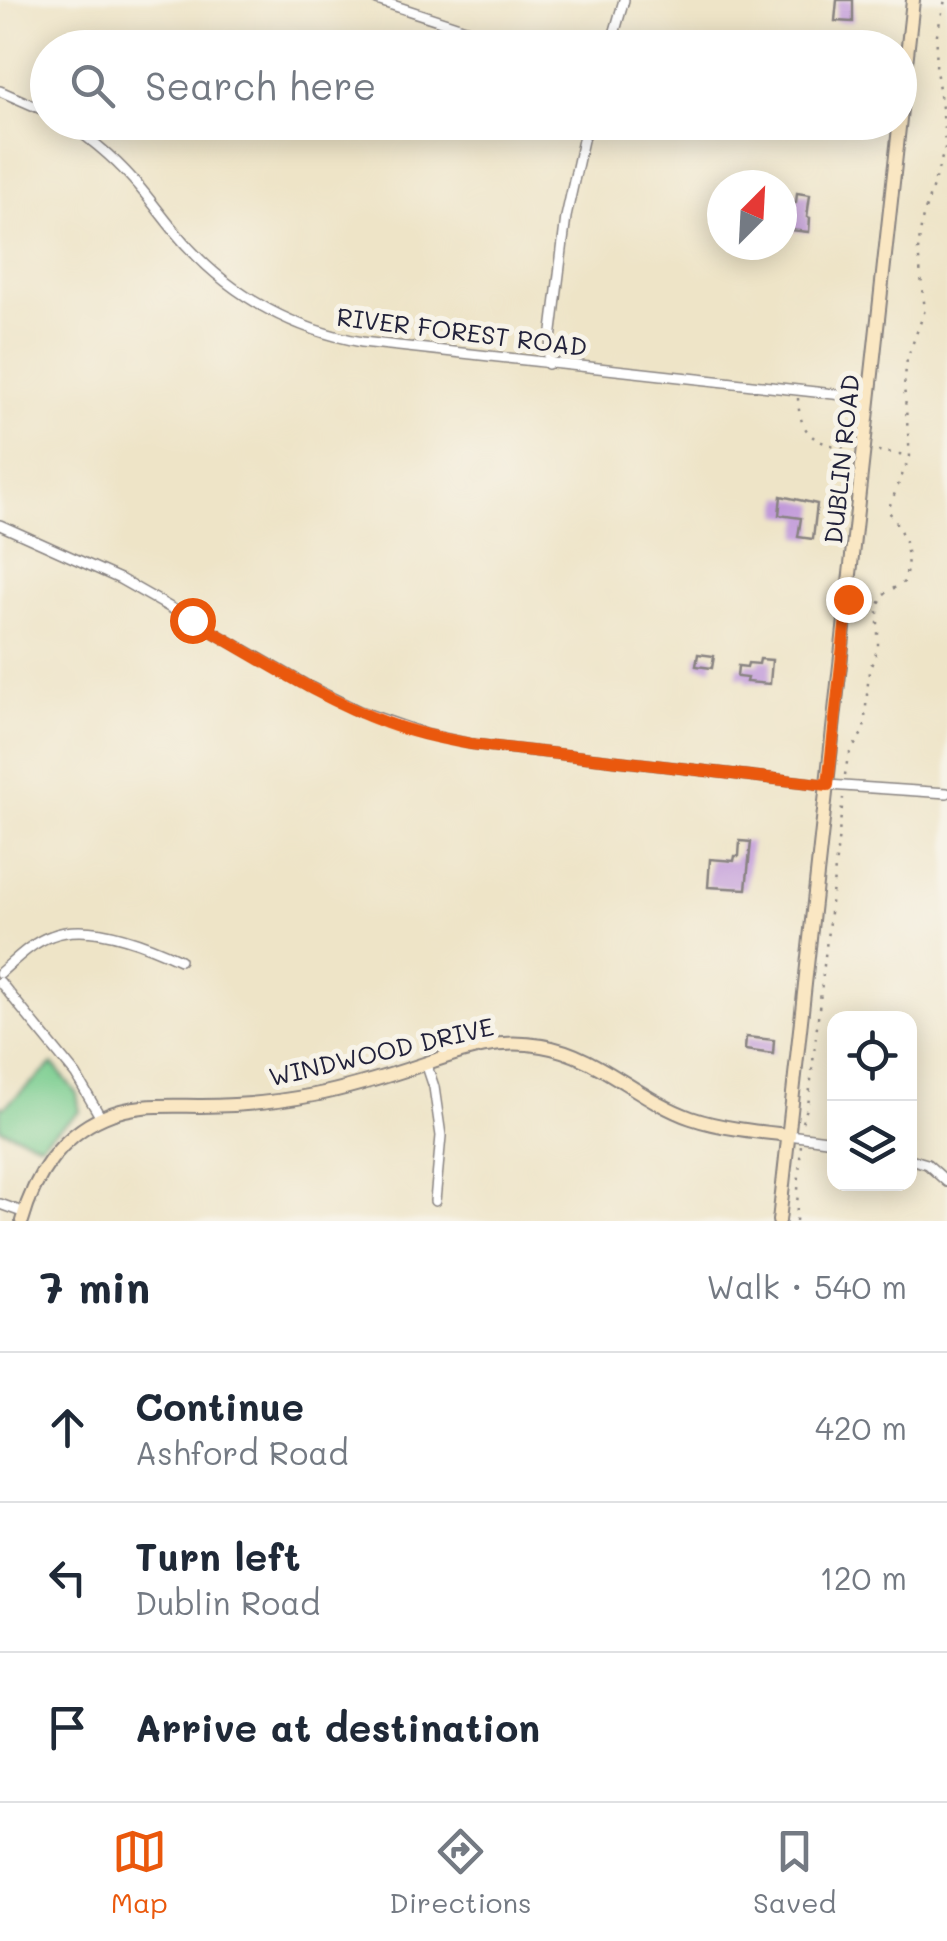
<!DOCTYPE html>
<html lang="en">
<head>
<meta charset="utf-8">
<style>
  :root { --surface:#fff; --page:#f6f6f7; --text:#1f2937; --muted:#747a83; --line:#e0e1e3; --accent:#ea580c }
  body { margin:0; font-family:Mali,sans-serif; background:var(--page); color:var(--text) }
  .controls { position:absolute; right:30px; bottom:30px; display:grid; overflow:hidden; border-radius:20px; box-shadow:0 5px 25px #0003 }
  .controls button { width:90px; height:90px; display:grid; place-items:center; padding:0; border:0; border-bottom:2px solid var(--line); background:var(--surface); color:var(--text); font:50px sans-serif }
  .compass { position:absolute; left:707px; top:170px; width:90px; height:90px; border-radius:50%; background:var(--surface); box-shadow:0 5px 25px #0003; rotate:24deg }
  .stop { position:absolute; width:30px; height:30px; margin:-22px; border:8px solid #ea580c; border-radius:50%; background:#fff }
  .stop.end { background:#ea580c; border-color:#fff; box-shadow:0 2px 10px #0008 }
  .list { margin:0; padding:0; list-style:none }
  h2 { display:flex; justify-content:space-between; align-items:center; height:130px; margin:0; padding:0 40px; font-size:42px }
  h2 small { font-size:32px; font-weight:400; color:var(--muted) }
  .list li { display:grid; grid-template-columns:65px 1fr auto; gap:30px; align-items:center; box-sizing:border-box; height:150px; padding:0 40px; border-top:2px solid var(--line) }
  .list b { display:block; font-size:38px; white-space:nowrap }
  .list p { margin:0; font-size:32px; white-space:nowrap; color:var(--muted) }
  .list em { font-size:32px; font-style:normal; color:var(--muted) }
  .icon { flex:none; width:55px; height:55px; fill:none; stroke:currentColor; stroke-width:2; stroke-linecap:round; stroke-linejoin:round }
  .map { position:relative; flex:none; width:947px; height:1221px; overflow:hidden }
  .search { position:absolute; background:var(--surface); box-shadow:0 5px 25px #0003; left:30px; right:30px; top:30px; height:110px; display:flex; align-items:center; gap:25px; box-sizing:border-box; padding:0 35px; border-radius:55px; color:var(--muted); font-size:38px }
  .sheet { height:580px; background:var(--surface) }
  nav { display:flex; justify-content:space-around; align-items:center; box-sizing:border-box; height:140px; border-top:2px solid var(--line); background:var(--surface); font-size:28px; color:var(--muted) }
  nav a { display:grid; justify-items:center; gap:5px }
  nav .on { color:var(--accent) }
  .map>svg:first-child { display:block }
</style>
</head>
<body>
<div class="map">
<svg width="947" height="1221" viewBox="0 0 947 1221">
  <rect width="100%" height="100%" fill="#f7f3e8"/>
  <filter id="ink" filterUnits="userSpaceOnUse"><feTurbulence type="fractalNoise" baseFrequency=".01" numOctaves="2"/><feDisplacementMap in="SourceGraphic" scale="20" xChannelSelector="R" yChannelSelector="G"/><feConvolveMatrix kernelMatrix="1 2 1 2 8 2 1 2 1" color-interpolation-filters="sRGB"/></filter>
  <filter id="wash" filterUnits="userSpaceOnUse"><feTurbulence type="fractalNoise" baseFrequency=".0048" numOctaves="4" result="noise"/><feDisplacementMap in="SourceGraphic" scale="40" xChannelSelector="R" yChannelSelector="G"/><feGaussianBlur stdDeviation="2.25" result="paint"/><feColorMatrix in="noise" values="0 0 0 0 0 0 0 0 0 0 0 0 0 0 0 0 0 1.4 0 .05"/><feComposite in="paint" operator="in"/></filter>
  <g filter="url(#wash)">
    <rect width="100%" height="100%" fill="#eee4c7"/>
    <path fill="#7acd90" stroke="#4e7866" stroke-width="2.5" d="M53 1064 77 1094 80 1112 47 1137 41 1144 0 1129V1106L4 1107Z"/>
    <g id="blocks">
      <g fill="#c19ada">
        <path d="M837 0H853V22L835 21Z"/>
        <path d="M797 193 810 195 807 217 810 218 809 232 790 230 793 203H796Z"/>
        <path d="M781 496 817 504 813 539 798 537 801 518 779 515Z"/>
        <path d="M698 654 714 656 712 668 696 666Z"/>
        <path d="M760 659 772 660 770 684 746 682 747 678 737 677 738 666 747 667 748 663 759 664Z"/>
        <path d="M740 841 751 842 746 889 708 887 710 859 734 861 735 856H739Z"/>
        <path d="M746 1037 774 1040 773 1054 745 1050Z"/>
      </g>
    </g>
  </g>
  <g filter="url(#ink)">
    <use href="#blocks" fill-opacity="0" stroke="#888381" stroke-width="2.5"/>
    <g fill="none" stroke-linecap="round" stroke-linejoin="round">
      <g stroke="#888381" stroke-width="12">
        <g id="street">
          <path d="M377 0 523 48"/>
          <path d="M610 48 624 0"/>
          <path d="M0 91 48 112"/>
          <path d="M66 122C94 141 120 163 141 189 157 208 172 230 189 248 235 298 296 330 362 342L870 398"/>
          <path d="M548 364 566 217 587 122"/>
          <path d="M0 525 120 579 308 686 359 711 425 734 471 744 828 785 947 793"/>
          <path d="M0 973C15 960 31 943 51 936 88 921 146 944 180 960"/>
          <path d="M0 982 76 1075 101 1118"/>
          <path d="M426 1063 434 1087 441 1136 435 1201"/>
          <path d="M789 1135 834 1141"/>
          <path d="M910 1159 927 1164 947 1182"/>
          <path d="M0 1204 25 1213"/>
        </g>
      </g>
      <g stroke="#888381" stroke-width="16">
        <g id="secondary">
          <path d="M22 1221C34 1177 60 1136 104 1117 135 1103 168 1106 201 1106 238 1106 278 1102 314 1095 351 1088 388 1076 424 1064 465 1050 497 1038 542 1046 598 1055 639 1100 691 1118 720 1128 758 1132 789 1135"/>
          <path d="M779 1221 913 0"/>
        </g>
      </g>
      <g stroke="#888381" stroke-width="2.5" stroke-dasharray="2.5 8" stroke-linecap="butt">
        <path d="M798 398C799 434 815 445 850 448"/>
        <path d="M878 451 906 455"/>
        <path d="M845 775 848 756 864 730 869 671 878 648V607L884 594 904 582C913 551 904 535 888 510L910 456 904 386 907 359 925 310 918 251 922 220 945 148 943 114 936 70 937 34 945 0"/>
        <path d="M802 1122 808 1106 843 798"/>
        <path d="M796 1221 801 1144"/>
      </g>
      <use href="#street" stroke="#fff" stroke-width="9"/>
      <use href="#secondary" stroke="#fae7c3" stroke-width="12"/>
    </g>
  </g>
  <g fill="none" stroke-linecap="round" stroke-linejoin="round" filter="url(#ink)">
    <path stroke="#ea580c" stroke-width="12" d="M192 620C256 656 319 698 387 723 414 733 443 739 471 744L828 785 848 599"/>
  </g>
  <g text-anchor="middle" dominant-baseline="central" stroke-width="10" stroke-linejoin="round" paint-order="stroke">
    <g font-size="25" fill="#22223b" stroke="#f7f3e8">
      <text transform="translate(462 331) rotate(7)">RIVER FOREST ROAD</text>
      <text transform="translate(841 459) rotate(-84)">DUBLIN ROAD</text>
      <text transform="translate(381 1051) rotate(-13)">WINDWOOD DRIVE</text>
    </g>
  </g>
</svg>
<div class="controls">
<button><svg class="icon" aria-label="locate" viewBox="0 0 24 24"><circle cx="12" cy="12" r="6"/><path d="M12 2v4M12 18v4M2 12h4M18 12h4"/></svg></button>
<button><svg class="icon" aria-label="layers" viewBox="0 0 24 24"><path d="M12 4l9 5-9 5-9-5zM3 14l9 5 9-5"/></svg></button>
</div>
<svg class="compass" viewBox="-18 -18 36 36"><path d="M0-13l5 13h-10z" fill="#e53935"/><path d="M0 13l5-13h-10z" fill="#747a83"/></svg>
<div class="stop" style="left:192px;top:620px"></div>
<div class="stop end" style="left:848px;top:599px"></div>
<div class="search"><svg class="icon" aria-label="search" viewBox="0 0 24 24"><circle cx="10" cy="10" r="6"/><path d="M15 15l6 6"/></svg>Search here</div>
</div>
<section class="sheet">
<h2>7 min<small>Walk · 540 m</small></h2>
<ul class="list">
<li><svg class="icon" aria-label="ahead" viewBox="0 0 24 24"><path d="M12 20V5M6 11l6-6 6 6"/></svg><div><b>Continue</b><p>Ashford Road</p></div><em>420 m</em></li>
<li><svg class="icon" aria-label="left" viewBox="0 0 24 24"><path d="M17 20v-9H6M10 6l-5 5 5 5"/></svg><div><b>Turn left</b><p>Dublin Road</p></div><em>120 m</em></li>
<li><svg class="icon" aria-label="arrive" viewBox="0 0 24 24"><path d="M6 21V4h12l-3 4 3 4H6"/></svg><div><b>Arrive at destination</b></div></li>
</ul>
</section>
<nav>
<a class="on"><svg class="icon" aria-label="map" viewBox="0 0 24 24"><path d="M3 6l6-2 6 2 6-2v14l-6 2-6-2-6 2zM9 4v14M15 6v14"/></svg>Map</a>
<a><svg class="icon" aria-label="directions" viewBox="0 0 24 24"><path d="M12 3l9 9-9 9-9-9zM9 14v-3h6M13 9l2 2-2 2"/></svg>Directions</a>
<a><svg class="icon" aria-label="saved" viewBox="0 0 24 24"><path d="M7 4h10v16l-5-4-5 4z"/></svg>Saved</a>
</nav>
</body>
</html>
